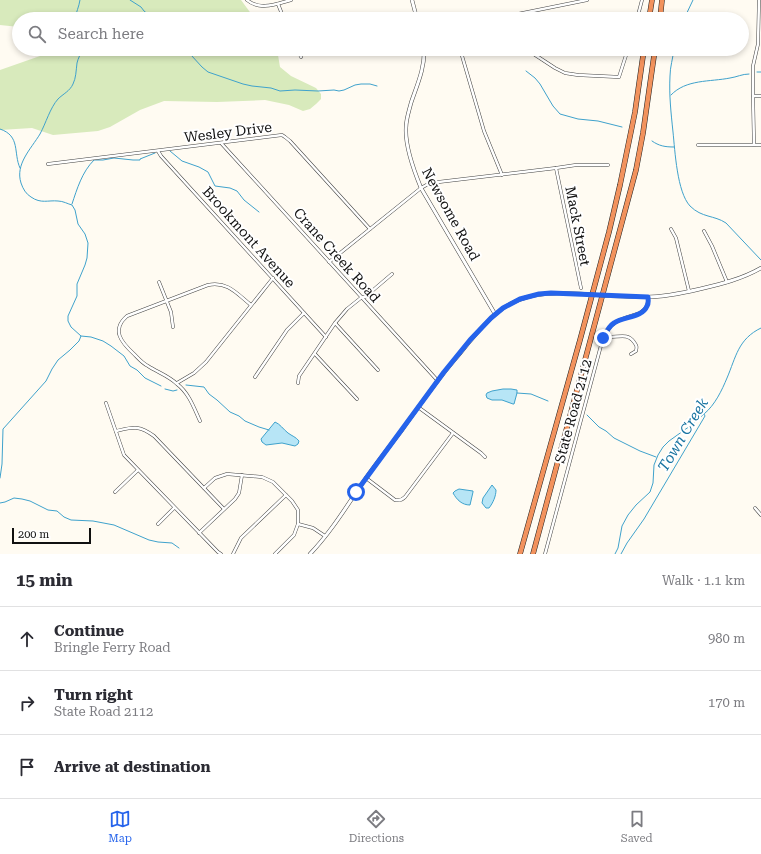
<!DOCTYPE html>
<html lang="en">
<head>
<meta charset="utf-8">
<style>
  :root { --surface:#fff; --page:#f2f2f3; --text:#2b2b33; --muted:#7c7c81; --line:#e1e1e2; --accent:#2563eb }
  body { margin:0; font-family:"Roboto Serif",serif; background:var(--page); color:var(--text) }
  .scale { position:absolute; left:12px; bottom:10px; width:79px; box-sizing:border-box; padding-left:4px; border:2px solid #101010; border-top:0; font-size:11px; line-height:14px; white-space:nowrap; color:#101010; -webkit-text-stroke:3px #fff; paint-order:stroke }
  .stop { position:absolute; width:12px; height:12px; margin:-9px; border:3px solid #2563eb; border-radius:50%; background:#fff }
  .stop.end { background:#2563eb; border-color:#fff; box-shadow:0 1px 4px #0008 }
  .list { margin:0; padding:0; list-style:none }
  h2 { display:flex; justify-content:space-between; align-items:center; height:52px; margin:0; padding:0 16px; font-size:17px }
  h2 small { font-size:13px; font-weight:400; color:var(--muted) }
  .list li { display:grid; grid-template-columns:26px 1fr auto; gap:12px; align-items:center; box-sizing:border-box; height:64px; padding:0 16px; border-top:1px solid var(--line) }
  .list b { display:block; font-size:15px; white-space:nowrap }
  .list p { margin:0; font-size:13px; white-space:nowrap; color:var(--muted) }
  .list em { font-size:13px; font-style:normal; color:var(--muted) }
  .icon { flex:none; width:22px; height:22px; fill:none; stroke:currentColor; stroke-width:2; stroke-linecap:round; stroke-linejoin:round }
  .map { position:relative; flex:none; width:761px; height:554px; overflow:hidden }
  .search { position:absolute; background:var(--surface); box-shadow:0 2px 6px #0003; left:12px; right:12px; top:12px; height:44px; display:flex; align-items:center; gap:10px; box-sizing:border-box; padding:0 14px; border-radius:22px; color:var(--muted); font-size:15px }
  .sheet { height:244px; background:var(--surface) }
  nav { display:flex; justify-content:space-around; align-items:center; box-sizing:border-box; height:56px; border-top:1px solid var(--line); background:var(--surface); font-size:11px; color:var(--muted) }
  nav a { display:grid; justify-items:center; gap:2px }
  nav .on { color:var(--accent) }
  .map>svg:first-child { display:block }
</style>
</head>
<body>
<div class="map">
<svg width="761" height="554" viewBox="0 0 761 554">
  <rect width="100%" height="100%" fill="#fffbf2"/>
  <g fill="#d8eabc">
    <path d="M0 0H241L255 19H19V27L0 25Z"/>
    <path d="M60 49H277L280 67 291 76 316 88 321 94V99L316 104 310 109 303 111 289 105 265 100 217 102 164 101 140 110 110 127 98 131 53 135 32 128 0 130V70Z"/>
  </g>
  <g fill="#b7e5f6" stroke="#3fa2cc">
    <path d="M503 389H511L517 390V393L514 404H513L502 400H492L487 398 486 395 487 393 492 391Z"/>
    <path d="M275 422C280 424 283 429 288 433 292 436 296 437 299 441L298 444 295 446 282 443 266 445 262 442 261 439Z"/>
    <path d="M492 485 496 490C496 496 493 503 489 508H486L482 503 483 498Z"/>
    <path d="M459 489 473 491V492L470 505C462 505 457 500 453 493L455 491Z"/>
  </g>
  <g fill="none" stroke-linecap="round" stroke-linejoin="round">
    <g stroke="#3fa2cc" stroke-width="1">
      <path d="M130 0 141 7 144 11 154 19"/>
      <path d="M75 19C76 12 79 7 80 0"/>
      <path d="M684 19 693 0"/>
      <path d="M184 49 191 55 202 67 208 72 243 84 252 86 271 88 280 91 295 90 318 91 334 90 339 91 344 90 355 85 361 84H370L377 86"/>
      <path d="M674 49C673 58 670 67 670 76 669 95 671 113 673 132 675 151 677 192 690 206 702 218 714 215 726 223L761 260"/>
      <path d="M526 71 535 78 540 84 550 101 553 106 560 114 578 119 598 121 622 127"/>
      <path d="M757 72H761"/>
      <path d="M671 95C686 79 710 82 730 78 737 77 742 74 749 74"/>
      <path d="M0 129C21 136 13 153 20 168"/>
      <path d="M652 141C659 146 665 147 674 147"/>
      <path d="M170 151 182 161 199 167 208 172 215 186 230 188 237 191 244 200 259 212"/>
      <path d="M72 204C77 189 82 172 94 160H103L114 158 133 160H140V159L155 153"/>
      <path d="M81 336 91 337 103 341 111 346 124 356 130 366 137 370 145 378 161 386"/>
      <path d="M186 385 204 387 209 394 217 400 230 412 239 416 245 421 259 427 269 430"/>
      <path d="M165 389 173 391 177 390"/>
      <path d="M517 393 531 394 548 401"/>
      <path d="M587 415 599 427 606 431 614 438 640 451 656 457"/>
      <path d="M0 478 2 464 3 429 46 381 52 369 58 360 70 350 79 341 81 336 71 327 68 321V316L77 296V284L85 265 87 258 88 243 85 234 78 224 75 210 72 205C68 204 63 201 58 201 48 200 41 204 31 197 26 194 23 189 21 183 15 164 31 149 40 134 46 123 50 108 58 99 63 94 70 91 73 84 76 78 76 71 77 63 78 58 81 54 82 49"/>
      <path d="M0 503 5 502 14 498 22 499 30 501 48 510 57 511 64 517 71 520 93 521 114 525 149 540 158 542 172 543 179 548"/>
      <path d="M615 554 618 548 622 526 628 515 636 505 650 492 653 483 654 465 658 455 663 447 669 441 690 426 704 414"/>
      <path d="M621 554 627 543 644 519 705 416 704 414C715 405 722 390 727 378 736 357 738 339 761 328"/>
    </g>
    <g stroke="#434343" stroke-width="3.5">
      <g id="minor">
        <path d="M247 0C260 11 276 4 291 0"/>
        <path d="M278 4 284 19"/>
        <path d="M417 18 518 14 587 0"/>
        <path d="M637 19 642 0"/>
        <path d="M298 49 301 57"/>
        <path d="M460 49 484 131 502 175"/>
        <path d="M526 49 555 68 565 73 578 75 619 77 628 49"/>
        <path d="M753 96H761"/>
        <path d="M221 143 438 381"/>
        <path d="M698 145H761"/>
        <path d="M754 145 753 96V66L758 44 759 0"/>
        <path d="M158 151 161 156 326 337"/>
        <path d="M48 164 282 135 285 137 290 141 370 229"/>
        <path d="M556 168 581 288"/>
        <path d="M671 229 676 238 689 291"/>
        <path d="M704 231 712 246 727 282"/>
        <path d="M329 262 421 188 430 183 556 168 576 165H608"/>
        <path d="M159 282 171 312 173 327"/>
        <path d="M335 323 378 370"/>
        <path d="M605 333 610 337C619 337 628 333 634 342 637 346 637 347 636 351L631 354"/>
        <path d="M315 354 357 399"/>
        <path d="M255 377 287 330 304 313"/>
        <path d="M177 383 194 373 206 362 273 278"/>
        <path d="M298 383 299 376 335 323 347 309 362 297H365L392 274"/>
        <path d="M106 403 124 455 218 552 221 554"/>
        <path d="M418 407 481 453 485 457"/>
        <path d="M200 421C194 408 189 393 177 384 169 376 157 372 148 366 142 363 138 358 134 354 121 342 111 330 127 316L208 285C228 281 237 294 251 305"/>
        <path d="M116 431C134 427 139 425 154 436L224 509"/>
        <path d="M366 478 395 500C399 501 402 500 405 497L453 433"/>
        <path d="M204 488 215 478 227 474 262 477 273 482 292 501 298 510V524L294 535 275 554"/>
        <path d="M115 492 138 470"/>
        <path d="M755 508 761 515"/>
        <path d="M158 524 174 508"/>
        <path d="M298 524 313 528 325 536"/>
        <path d="M199 533 235 499 239 493 242 475"/>
        <path d="M233 554 241 538 286 495"/>
        <path d="M545 554 603 338C612 319 623 319 640 313 647 308 648 305 648 297"/>
      </g>
    </g>
    <g stroke="#434343" stroke-width="4">
      <g id="tertiary">
        <path d="M412 0 417 19"/>
        <path d="M424 49C425 68 417 85 411 103 409 111 406 119 406 128 405 146 414 171 421 188L495 314"/>
        <path d="M610 296C622 296 635 297 647 297 665 297 683 293 700 289 721 284 742 279 761 268"/>
        <path d="M310 554C332 531 348 504 366 478 377 462 390 446 402 430 420 405 437 380 457 357 471 340 491 314 510 304 534 291 559 293 584 294"/>
      </g>
    </g>
    <g stroke="#212121" stroke-width="5.5">
      <g id="motorway">
        <path d="M649 19 652 0"/>
        <path d="M660 19 662 0"/>
        <path d="M520 554 580 340 609 232 620 185 635 112 644 49"/>
        <path d="M533 554 636 170 643 133 655 49"/>
      </g>
    </g>
    <use href="#minor" stroke="#fff" stroke-width="2.5"/>
    <use href="#tertiary" stroke="#fff" stroke-width="3"/>
    <use href="#motorway" stroke="#f2925d" stroke-width="4.5"/>
    <g stroke="#434343" stroke-width="4" stroke-linecap="butt">
      <path id="tertiary-bridge" d="M584 294 610 296"/>
    </g>
    <use href="#tertiary-bridge" stroke="#fff" stroke-width="3"/>
  </g>
  <g fill="none" stroke-linecap="round" stroke-linejoin="round">
    <path stroke="#2563eb" stroke-width="5" d="M356 492 444 372 470 340 491 318 503 308 520 299 539 294 551 293 648 297C648 300 649 303 647 306 642 318 624 316 614 323 609 326 606 332 603 338"/>
  </g>
  <g text-anchor="middle" dominant-baseline="central" stroke-width="4" stroke-linejoin="round" paint-order="stroke">
    <g font-size="14" fill="#101010" stroke="#fff">
      <text transform="translate(228 132) rotate(-7)">Wesley Drive</text>
      <text transform="translate(451 214) rotate(61)">Newsome Road</text>
      <text transform="translate(578 226) rotate(79)">Mack Street</text>
      <text transform="translate(249 237) rotate(48)">Brookmont Avenue</text>
      <text transform="translate(337 255) rotate(48)">Crane Creek Road</text>
      <text transform="translate(573 411) rotate(-75)">State Road 2112</text>
    </g>
    <g font-size="15" font-style="italic" fill="#1974a1" stroke="#fff">
      <text transform="translate(683 435) rotate(-59)">Town Creek</text>
    </g>
  </g>
</svg>
<div class="scale">200 m</div>
<div class="stop" style="left:356px;top:492px"></div>
<div class="stop end" style="left:603px;top:338px"></div>
<div class="search"><svg class="icon" aria-label="search" viewBox="0 0 24 24"><circle cx="10" cy="10" r="6"/><path d="M15 15l6 6"/></svg>Search here</div>
</div>
<section class="sheet">
<h2>15 min<small>Walk · 1.1 km</small></h2>
<ul class="list">
<li><svg class="icon" aria-label="ahead" viewBox="0 0 24 24"><path d="M12 20V5M6 11l6-6 6 6"/></svg><div><b>Continue</b><p>Bringle Ferry Road</p></div><em>980 m</em></li>
<li><svg class="icon" aria-label="right" viewBox="0 0 24 24"><path d="M7 20v-9h11M14 6l5 5-5 5"/></svg><div><b>Turn right</b><p>State Road 2112</p></div><em>170 m</em></li>
<li><svg class="icon" aria-label="arrive" viewBox="0 0 24 24"><path d="M6 21V4h12l-3 4 3 4H6"/></svg><div><b>Arrive at destination</b></div></li>
</ul>
</section>
<nav>
<a class="on"><svg class="icon" aria-label="map" viewBox="0 0 24 24"><path d="M3 6l6-2 6 2 6-2v14l-6 2-6-2-6 2zM9 4v14M15 6v14"/></svg>Map</a>
<a><svg class="icon" aria-label="directions" viewBox="0 0 24 24"><path d="M12 3l9 9-9 9-9-9zM9 14v-3h6M13 9l2 2-2 2"/></svg>Directions</a>
<a><svg class="icon" aria-label="saved" viewBox="0 0 24 24"><path d="M7 4h10v16l-5-4-5 4z"/></svg>Saved</a>
</nav>
</body>
</html>
